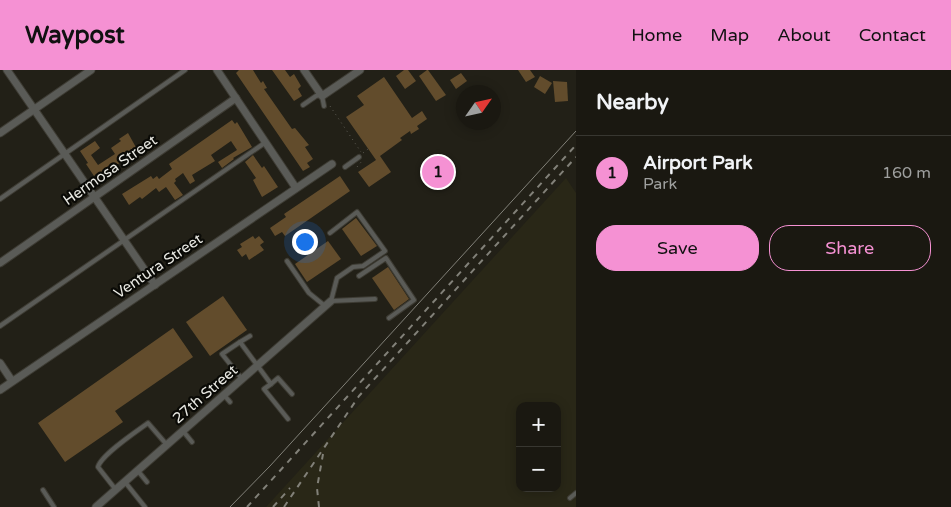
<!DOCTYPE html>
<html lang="en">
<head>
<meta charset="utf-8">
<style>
  :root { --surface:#1a1811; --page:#23211a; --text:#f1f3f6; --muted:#9fa09f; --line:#383731; --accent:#f591d3 }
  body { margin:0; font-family:"Varela Round",sans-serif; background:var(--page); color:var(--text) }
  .controls { position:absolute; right:15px; bottom:15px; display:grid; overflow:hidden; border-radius:10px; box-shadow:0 2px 12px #0003 }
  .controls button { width:45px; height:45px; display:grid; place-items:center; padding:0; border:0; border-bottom:1px solid var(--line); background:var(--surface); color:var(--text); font:25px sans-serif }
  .compass { position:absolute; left:456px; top:15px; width:45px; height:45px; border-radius:50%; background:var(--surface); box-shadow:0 2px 12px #0003; rotate:56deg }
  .you { position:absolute; left:304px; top:171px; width:18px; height:18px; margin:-12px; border:4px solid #fff; border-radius:50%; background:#1a73e8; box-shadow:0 0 0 8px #1a73e833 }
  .badge { display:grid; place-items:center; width:32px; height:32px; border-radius:50%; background:var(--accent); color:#111; font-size:16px; font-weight:700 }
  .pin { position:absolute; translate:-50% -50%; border:2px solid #fff; box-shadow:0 1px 5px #0006 }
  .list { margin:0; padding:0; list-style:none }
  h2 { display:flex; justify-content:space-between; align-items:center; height:65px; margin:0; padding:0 20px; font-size:21px }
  h2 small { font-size:16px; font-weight:400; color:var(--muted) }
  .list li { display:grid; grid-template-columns:32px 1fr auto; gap:15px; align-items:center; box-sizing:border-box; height:75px; padding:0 20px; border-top:1px solid var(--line) }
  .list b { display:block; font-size:19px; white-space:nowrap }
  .list p { margin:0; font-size:16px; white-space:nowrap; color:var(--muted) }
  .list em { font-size:16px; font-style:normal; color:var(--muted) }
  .actions { display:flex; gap:10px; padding:15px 20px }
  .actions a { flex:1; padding:11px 0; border:1px solid var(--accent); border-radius:20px; text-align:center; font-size:18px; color:var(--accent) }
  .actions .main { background:var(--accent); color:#111 }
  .map { position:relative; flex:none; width:576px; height:437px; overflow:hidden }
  header { display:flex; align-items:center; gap:30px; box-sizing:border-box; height:70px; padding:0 25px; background:var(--accent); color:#111 }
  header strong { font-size:24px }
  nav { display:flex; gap:28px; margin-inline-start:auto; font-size:18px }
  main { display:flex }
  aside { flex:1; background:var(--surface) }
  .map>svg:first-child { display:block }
</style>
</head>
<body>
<header>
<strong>Waypost</strong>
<nav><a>Home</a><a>Map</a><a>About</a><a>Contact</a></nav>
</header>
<main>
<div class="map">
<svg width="576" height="437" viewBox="0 0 576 437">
  <rect width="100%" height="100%" fill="#222017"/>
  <path fill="#292717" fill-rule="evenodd" d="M566 108 576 123V437H266ZM520 336H557V418H520Z"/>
  <path fill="#573b29" d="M432 94 439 104V106L431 111H426L421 102Z"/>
  <g fill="#624c2c">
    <path d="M239 0H253L261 13 263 11 267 18 264 19 292 59 295 58 309 75 305 77 313 89 307 93 310 97 303 101 236 3Z"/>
    <path d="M272 0H285L290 7 294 4 301 16 298 19 302 26 294 31Z"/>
    <path d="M404 0H408L416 11 405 19 396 6Z"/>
    <path d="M427 0H428L446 25 436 31 419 6Z"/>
    <path d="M518 0H530L535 7 526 12Z"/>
    <path d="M461 3 467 11 456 19 450 10Z"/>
    <path d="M540 6 552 13 545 24 534 17Z"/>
    <path d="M384 7 412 48 422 41 427 49 417 56 419 59 411 64 410 61 400 68 402 70 380 86 391 102 369 117 358 102 376 90 346 47 364 35 357 26Z"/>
    <path d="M553 11 567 12 568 31 555 32Z"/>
    <path d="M232 50 235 54 237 52 252 77 233 88 234 89 222 98 218 92 237 80 231 71 211 85 215 91 192 105 195 111 190 114 183 103 175 109 176 111 174 113 183 125 175 130 166 117 159 122 156 118 142 129 140 127 129 135 122 124 151 106 153 109 157 106 159 109 172 99 169 94Z"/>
    <path d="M128 63 138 81 112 98 113 100 107 104 106 103 98 108 96 104 94 106 86 94 88 93 80 81 95 71 100 78 91 85 98 95 115 84 111 78 121 71 119 69Z"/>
    <path d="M253 85 262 98 264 96 278 117 262 127 253 110 256 108 245 92Z"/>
    <path d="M340 106 350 121 285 166 282 162 275 166 270 158 286 147 284 144Z"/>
    <path d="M356 148 377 176 361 186 342 159Z"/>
    <path d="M253 166 255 169 259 166 264 172 260 175 264 180 249 190 246 184 242 187 237 180 242 177 240 174Z"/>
    <path d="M328 171 341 189 307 212 295 194Z"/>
    <path d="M388 197 409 229 394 240 372 208Z"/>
    <path d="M223 226 247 260 210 286 186 252Z"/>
    <path d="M173 258 193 287 115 341 123 352 65 392 38 353Z"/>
  </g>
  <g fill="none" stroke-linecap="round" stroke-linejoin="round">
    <g stroke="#3e3c34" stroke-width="6">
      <g id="lane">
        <path d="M322 26 324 36"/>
        <path d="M303 35 316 26 320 25"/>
        <path d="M345 97 359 87"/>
        <path d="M0 129 185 0"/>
        <path d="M330 163 357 142 385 181 363 196 353 197 337 208 331 231 375 229"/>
        <path d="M287 191 309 223 325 236"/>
        <path d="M359 206 386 188 414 230 389 248"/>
        <path d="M0 256 266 72"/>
        <path d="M250 266 240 272 271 314 278 308 292 324"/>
        <path d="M240 272 222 284 242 309"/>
        <path d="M271 314 264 319 288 349"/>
        <path d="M224 325 230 332"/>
        <path d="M183 361 192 372"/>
        <path d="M138 401 147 412"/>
        <path d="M125 412 145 437"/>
        <path d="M43 420 54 437"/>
        <path d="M116 420 98 397C101 385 137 361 148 353L167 375"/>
        <path d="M570 428 576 423"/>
      </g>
    </g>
    <g stroke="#3e3c34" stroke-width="9">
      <g id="street">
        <path d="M7 0 155 215"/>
        <path d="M217 0 296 118"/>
        <path d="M304 0 322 26 360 0"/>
        <path d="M0 63 91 0"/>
        <path d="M0 193 236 28"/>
        <path d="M0 293 12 311"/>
        <path d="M0 320 332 94"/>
        <path d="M96 437 331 231"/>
      </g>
    </g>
    <g stroke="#5f5d55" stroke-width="1" stroke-dasharray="1 4" stroke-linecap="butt">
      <path d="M330 36 361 82"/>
      <path d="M363 83 368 79"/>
      <path d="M357 97 362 91"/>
    </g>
    <use href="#lane" stroke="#5a5b57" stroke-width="4"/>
    <use href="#street" stroke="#5a5b57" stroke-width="7"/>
    <path stroke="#828179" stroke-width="1" d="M230 437 270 396 576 61"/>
    <g stroke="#828179" stroke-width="2" stroke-dasharray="6 6" stroke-linecap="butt">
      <path d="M247 437 576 75"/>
      <path d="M273 437 290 418"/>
      <path d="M284 437 359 326 576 87"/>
      <path d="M319 437 317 418 323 384"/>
    </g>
  </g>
  <g text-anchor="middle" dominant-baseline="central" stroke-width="4.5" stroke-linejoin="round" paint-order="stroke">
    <g font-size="15" fill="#e9e9e3" stroke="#0a0a06">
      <text transform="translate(110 100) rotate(-35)">Hermosa Street</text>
      <text transform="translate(158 196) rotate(-34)">Ventura Street</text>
      <text transform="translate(205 324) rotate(-41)">27th Street</text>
    </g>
  </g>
</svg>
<div class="controls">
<button>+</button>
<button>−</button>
</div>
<svg class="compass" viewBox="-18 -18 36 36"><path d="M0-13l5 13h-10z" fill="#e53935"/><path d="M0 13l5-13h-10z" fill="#9fa09f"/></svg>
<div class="you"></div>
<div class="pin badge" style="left:438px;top:102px">1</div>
</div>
<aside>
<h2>Nearby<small></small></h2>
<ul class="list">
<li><span class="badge">1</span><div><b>Airport Park</b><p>Park</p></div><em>160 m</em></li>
</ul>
<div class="actions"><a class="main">Save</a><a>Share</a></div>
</aside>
</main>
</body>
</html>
